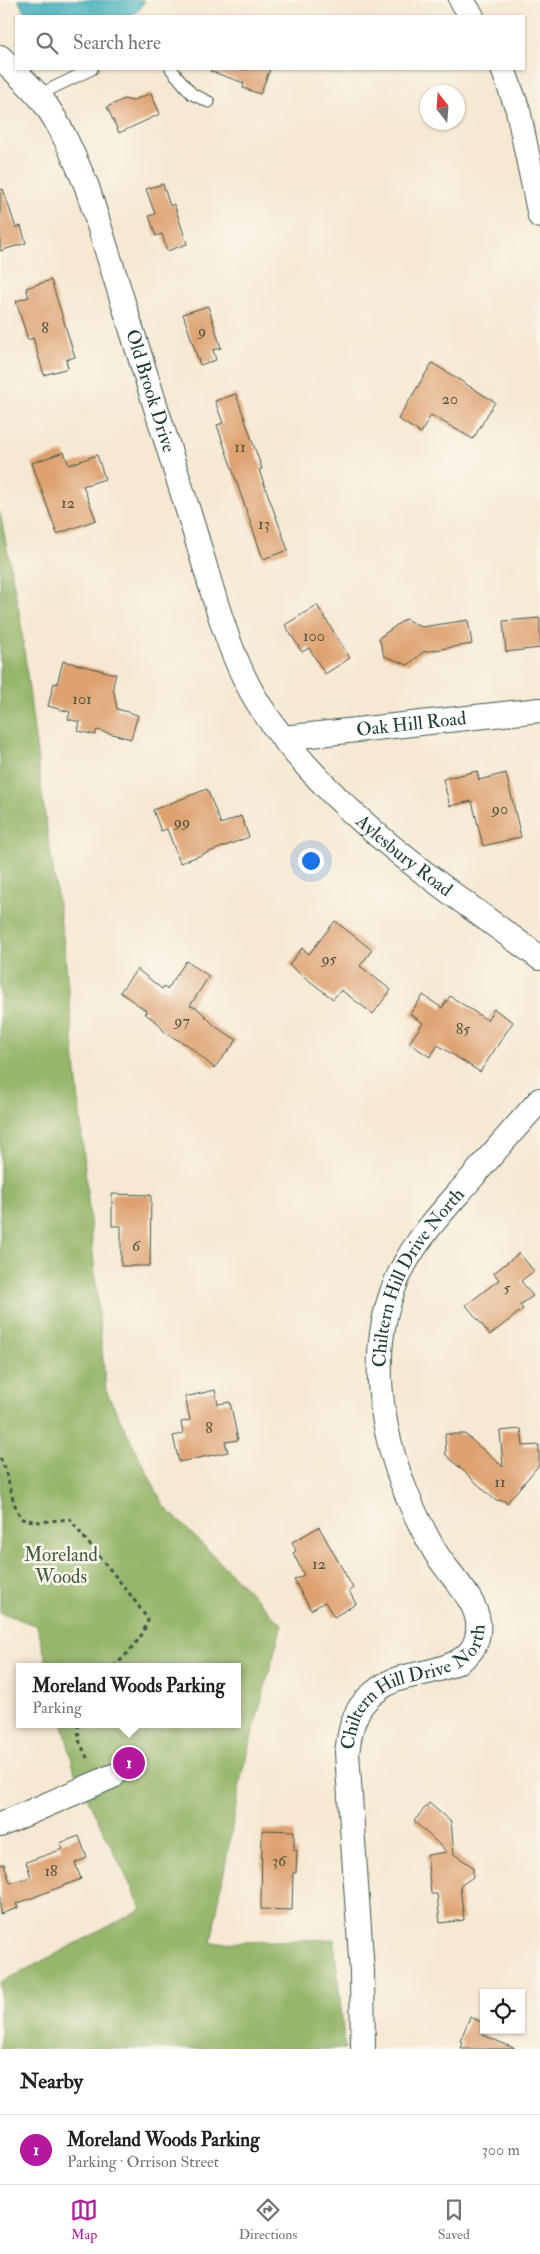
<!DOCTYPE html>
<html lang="en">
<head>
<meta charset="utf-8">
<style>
  :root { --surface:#fff; --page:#f2f2f2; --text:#202124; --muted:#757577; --line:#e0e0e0; --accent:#b5179e }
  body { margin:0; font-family:"IM FELL Double Pica",serif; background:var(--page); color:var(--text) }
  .controls { position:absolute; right:15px; bottom:15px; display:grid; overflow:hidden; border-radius:0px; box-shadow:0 1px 4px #0004 }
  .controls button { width:45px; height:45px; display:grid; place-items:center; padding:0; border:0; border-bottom:1px solid var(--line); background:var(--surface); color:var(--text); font:25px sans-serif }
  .compass { position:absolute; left:420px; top:85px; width:45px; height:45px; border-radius:50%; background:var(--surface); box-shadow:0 1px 4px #0004; rotate:343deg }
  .you { position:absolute; left:310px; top:860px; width:18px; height:18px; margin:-12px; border:4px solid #fff; border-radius:50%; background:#1a73e8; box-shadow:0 0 0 8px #1a73e833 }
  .badge { display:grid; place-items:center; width:32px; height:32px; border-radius:50%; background:var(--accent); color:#fff; font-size:16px; font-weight:700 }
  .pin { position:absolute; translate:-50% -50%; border:2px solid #fff; box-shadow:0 1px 5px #0006 }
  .popup { position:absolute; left:16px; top:1663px; width:225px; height:65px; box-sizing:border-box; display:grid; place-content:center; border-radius:0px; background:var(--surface); filter:drop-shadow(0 1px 4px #0005); font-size:16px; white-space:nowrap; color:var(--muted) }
  .popup b { font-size:19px; color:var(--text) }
  .popup::after { content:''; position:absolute; left:50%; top:100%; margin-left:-10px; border:10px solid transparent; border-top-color:var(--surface) }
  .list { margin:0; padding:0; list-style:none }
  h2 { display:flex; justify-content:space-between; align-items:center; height:65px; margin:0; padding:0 20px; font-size:21px }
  h2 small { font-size:16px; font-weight:400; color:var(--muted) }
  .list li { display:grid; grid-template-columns:32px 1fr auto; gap:15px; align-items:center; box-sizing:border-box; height:70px; padding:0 20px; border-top:1px solid var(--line) }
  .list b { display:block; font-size:19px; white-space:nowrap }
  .list p { margin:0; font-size:16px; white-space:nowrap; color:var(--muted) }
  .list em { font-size:16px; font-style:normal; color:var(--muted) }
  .icon { flex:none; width:28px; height:28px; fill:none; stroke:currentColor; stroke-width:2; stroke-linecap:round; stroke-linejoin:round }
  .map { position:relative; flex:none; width:540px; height:2049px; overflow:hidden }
  .search { position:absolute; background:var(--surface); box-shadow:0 1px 4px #0004; left:15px; right:15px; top:15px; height:55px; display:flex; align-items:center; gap:12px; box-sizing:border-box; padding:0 18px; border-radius:0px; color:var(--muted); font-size:19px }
  .sheet { height:135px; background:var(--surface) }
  nav { display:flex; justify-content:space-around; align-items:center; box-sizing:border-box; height:70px; border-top:1px solid var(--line); background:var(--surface); font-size:14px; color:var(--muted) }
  nav a { display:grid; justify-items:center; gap:2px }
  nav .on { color:var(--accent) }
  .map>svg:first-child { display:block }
</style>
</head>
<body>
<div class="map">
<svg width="540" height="2049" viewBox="0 0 540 2049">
  <rect width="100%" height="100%" fill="#fbf7ec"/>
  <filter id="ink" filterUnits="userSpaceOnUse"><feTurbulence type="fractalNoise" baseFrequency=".02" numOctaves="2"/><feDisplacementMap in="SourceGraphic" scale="10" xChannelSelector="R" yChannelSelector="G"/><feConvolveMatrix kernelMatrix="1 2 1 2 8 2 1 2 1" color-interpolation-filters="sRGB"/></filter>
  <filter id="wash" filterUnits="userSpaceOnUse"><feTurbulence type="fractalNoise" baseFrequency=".0096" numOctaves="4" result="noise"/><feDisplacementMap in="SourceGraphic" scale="20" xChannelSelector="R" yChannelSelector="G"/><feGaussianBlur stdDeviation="1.12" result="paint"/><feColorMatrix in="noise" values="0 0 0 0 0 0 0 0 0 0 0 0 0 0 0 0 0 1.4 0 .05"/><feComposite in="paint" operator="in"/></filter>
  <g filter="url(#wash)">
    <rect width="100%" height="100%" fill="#f6e8d2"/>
    <path fill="#96b66a" stroke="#5a7a4f" d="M0 512 20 617 43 802 64 944 106 1391 164 1506 282 1624 242 1773 211 1943 334 1939 345 2049H0V1983L142 1909 75 1773 63 1724H238V1667H48L37 1626 0 1612Z"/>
    <path fill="#40aebc" stroke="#307678" d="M18 0H145L140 9 131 16H31L24 11Z"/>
    <g id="blocks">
      <g fill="#dea16f">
        <path d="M210 69H270L260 94 243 88 244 83 210 71Z"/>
        <path d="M151 93 160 114 119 133 107 107 124 99 132 101Z"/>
        <path d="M163 184 170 206 174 204 187 244 167 251 162 234 156 236 149 216 155 214 146 189Z"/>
        <path d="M3 189 16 228 21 226 26 243 0 251V190Z"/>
        <path d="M51 280 75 357 66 360 68 368 44 375 33 338 28 340 16 301 29 297 26 288Z"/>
        <path d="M208 306 221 348 213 350 216 360 200 365 183 314Z"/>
        <path d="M432 363 495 402 473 439 431 415 421 433 398 419Z"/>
        <path d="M236 394 262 469 259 470 288 550 263 559 217 425 223 423 215 401Z"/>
        <path d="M64 452 69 465 97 455 105 479 83 486 96 520 57 534 32 463Z"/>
        <path d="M317 605 350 658 325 674 309 648 302 652 285 625Z"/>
        <path d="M540 618V648L506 652 503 621Z"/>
        <path d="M405 619 422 627 468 620 472 644 423 652 408 665 384 656 379 638Z"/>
        <path d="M63 661 116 674 113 686 117 709 138 715 131 739 97 730 95 735 78 731 80 722 68 719 70 712 48 706 54 683 57 684Z"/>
        <path d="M477 771 479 780 506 773 521 837 483 846 472 801 450 806 443 779Z"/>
        <path d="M207 789 221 824 241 816 249 837 180 863 167 829 161 831 153 810Z"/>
        <path d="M335 921 372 950 360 966 391 990 373 1014 341 990 333 999 289 965 302 948 309 954Z"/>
        <path d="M186 961 209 976 190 1006 197 1008 216 1027 237 1040 214 1068 188 1045 166 1034 158 1023 144 1013 148 1012 120 992 137 969 162 989 164 986 167 990Z"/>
        <path d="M423 995 442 1008 450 996 487 1020 494 1009 513 1022 480 1072 438 1045 430 1057 409 1043 423 1023 410 1014Z"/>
        <path d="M112 1194 151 1195 150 1266H121V1226H112Z"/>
        <path d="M519 1253 534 1271 521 1281 533 1296 520 1305 523 1309 490 1335 466 1305 499 1280 494 1273Z"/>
        <path d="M215 1390 218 1404 230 1402 238 1440 225 1442 228 1452 179 1462 173 1436 183 1434 181 1422 190 1420 185 1397Z"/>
        <path d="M521 1429 523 1446 539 1445V1465L506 1504 505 1501 495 1500 446 1455 445 1434H465L503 1467 500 1431Z"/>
        <path d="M319 1527 353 1588 349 1591 356 1604 334 1617 325 1602 311 1610 294 1580 304 1575 293 1553 296 1551 292 1542Z"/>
        <path d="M429 1803 451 1822 454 1854 473 1867V1877L460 1886 464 1920 440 1923 437 1894H431L427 1855 447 1852 414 1821Z"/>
        <path d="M262 1830 294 1831V1850H297L296 1873H293L292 1910 261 1909Z"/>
        <path d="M79 1836 87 1858 75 1863 81 1879 16 1904 18 1908 0 1914V1865L4 1864 10 1883 31 1877 26 1862 63 1849 60 1843Z"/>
        <path d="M470 2017 484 2023 483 2035 516 2049H461L463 2042 460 2041Z"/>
      </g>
    </g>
  </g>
  <g filter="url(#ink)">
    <use href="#blocks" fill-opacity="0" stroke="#3f574c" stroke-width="1"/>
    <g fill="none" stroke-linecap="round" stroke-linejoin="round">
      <g stroke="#3f574c" stroke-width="13">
        <g id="service">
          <path d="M171 69 192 94 209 102"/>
          <path d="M38 95 92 69"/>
        </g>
      </g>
      <g stroke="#3f574c" stroke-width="26">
        <g id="minor">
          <path d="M461 0 472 16"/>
          <path id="s1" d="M0 57C14 71 30 85 43 101 62 127 74 157 87 187 122 298 156 409 191 520 211 583 228 662 266 715 337 817 441 885 540 958"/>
          <path d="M503 69 518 110 540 216"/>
          <path id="s2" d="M283 738 540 710"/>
          <path d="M0 1825 113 1776"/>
          <path id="s3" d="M363 2049 362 1972 347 1753C349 1738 351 1724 358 1711 365 1698 382 1685 395 1680 421 1671 469 1671 477 1638 486 1604 449 1577 434 1550 386 1466 356 1356 404 1265 419 1237 442 1212 463 1188 488 1159 514 1129 540 1100"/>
        </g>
      </g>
      <g stroke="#3f574c" stroke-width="3" stroke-dasharray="4 4" stroke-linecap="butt">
        <path d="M0 1458C10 1478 10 1501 22 1519L39 1522 70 1519C95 1554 125 1584 148 1620 142 1639 128 1654 113 1667"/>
        <path d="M78 1724 79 1740 89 1762"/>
      </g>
      <use href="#service" stroke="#fff" stroke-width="11"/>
      <use href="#minor" stroke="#fff" stroke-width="24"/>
    </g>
  </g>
  <g text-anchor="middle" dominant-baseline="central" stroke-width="5" stroke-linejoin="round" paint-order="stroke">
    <g font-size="16" fill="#4f5643">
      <text x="45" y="328">8</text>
      <text x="202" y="331">9</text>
      <text x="450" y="399">20</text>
      <text x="240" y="447">11</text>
      <text x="68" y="503">12</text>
      <text x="264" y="524">13</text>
      <text x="314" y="636">100</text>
      <text x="82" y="699">101</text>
      <text x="500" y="809">90</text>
      <text x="182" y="822">99</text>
      <text x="329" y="959">95</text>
      <text x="182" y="1021">97</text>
      <text x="463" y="1029">85</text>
      <text x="136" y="1246">6</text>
      <text x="507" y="1288">5</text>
      <text x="209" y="1428">8</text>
      <text x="500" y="1482">11</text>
      <text x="319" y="1564">12</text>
      <text x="279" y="1861">36</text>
      <text x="51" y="1871">18</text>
    </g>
    <g font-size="19" fill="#1f3d34" stroke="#fbf7ec">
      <text stroke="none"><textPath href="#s1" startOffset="372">Old Brook Drive</textPath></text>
      <text stroke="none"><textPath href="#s2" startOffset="129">Oak Hill Road</textPath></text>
      <text stroke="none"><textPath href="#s1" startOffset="915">Aylesbury Road</textPath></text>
      <text stroke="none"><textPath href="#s3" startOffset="880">Chiltern Hill Drive North</textPath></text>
      <text stroke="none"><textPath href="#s3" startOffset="400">Chiltern Hill Drive North</textPath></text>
    </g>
    <g font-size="19" fill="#3f5b42" stroke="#fbf7ec">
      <text x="61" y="1555">Moreland<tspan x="61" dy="22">Woods</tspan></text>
    </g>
  </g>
</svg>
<div class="controls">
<button><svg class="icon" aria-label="locate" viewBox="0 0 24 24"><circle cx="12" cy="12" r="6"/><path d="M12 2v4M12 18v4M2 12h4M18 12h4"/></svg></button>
</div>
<svg class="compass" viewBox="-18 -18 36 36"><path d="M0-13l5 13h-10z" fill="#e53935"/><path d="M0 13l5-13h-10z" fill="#757577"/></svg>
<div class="you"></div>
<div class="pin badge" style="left:129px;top:1763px">1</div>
<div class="popup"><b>Moreland Woods Parking</b>Parking</div>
<div class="search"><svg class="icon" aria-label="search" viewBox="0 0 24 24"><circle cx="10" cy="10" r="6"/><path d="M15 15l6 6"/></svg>Search here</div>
</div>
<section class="sheet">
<h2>Nearby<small></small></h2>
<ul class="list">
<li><span class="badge">1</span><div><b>Moreland Woods Parking</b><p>Parking · Orrison Street</p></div><em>300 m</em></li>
</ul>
</section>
<nav>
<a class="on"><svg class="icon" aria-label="map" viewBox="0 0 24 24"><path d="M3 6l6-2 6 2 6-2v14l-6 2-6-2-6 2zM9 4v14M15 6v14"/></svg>Map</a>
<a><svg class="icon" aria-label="directions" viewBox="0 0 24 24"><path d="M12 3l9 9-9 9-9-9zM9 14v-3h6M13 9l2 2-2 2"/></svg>Directions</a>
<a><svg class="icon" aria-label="saved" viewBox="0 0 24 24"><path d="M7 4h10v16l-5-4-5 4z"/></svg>Saved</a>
</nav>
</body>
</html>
